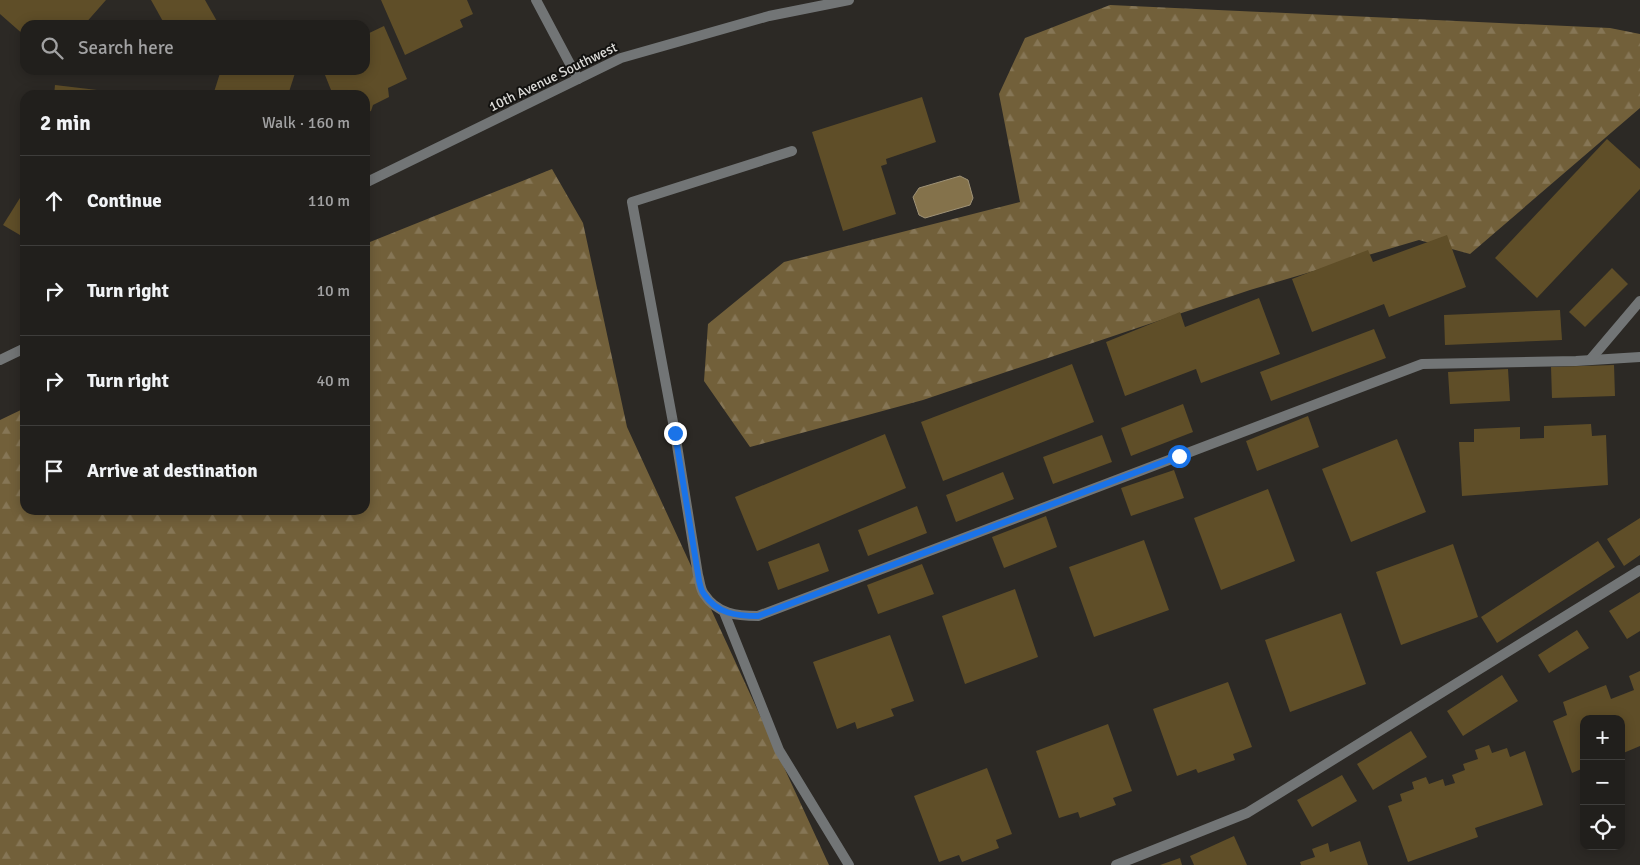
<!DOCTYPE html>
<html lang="en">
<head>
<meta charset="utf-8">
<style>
  :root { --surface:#211f1c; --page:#292725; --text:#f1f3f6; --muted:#a2a2a3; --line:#3e3d3b }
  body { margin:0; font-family:Signika,sans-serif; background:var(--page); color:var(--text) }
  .controls { position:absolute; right:15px; bottom:15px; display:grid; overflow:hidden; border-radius:10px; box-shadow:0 2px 12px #0003 }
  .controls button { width:45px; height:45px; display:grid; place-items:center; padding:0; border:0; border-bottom:1px solid var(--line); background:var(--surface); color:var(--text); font:25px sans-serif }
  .stop { position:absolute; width:15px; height:15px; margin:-11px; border:4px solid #1a73e8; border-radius:50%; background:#fff }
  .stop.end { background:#1a73e8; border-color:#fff; box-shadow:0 1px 5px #0008 }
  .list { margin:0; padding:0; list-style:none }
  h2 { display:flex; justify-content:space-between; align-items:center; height:65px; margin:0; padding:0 20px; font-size:21px }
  h2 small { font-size:16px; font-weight:400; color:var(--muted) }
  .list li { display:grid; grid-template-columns:32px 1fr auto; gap:15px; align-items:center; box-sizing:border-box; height:90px; padding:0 20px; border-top:1px solid var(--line) }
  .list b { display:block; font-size:19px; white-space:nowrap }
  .list em { font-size:16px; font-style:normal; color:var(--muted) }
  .icon { flex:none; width:28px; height:28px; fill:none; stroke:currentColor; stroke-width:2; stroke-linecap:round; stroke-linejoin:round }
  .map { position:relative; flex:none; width:1640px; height:865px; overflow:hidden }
  .search { position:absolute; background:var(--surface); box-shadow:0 2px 12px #0003; left:20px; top:20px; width:350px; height:55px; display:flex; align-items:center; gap:12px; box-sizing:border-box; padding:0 18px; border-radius:15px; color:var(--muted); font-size:19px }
  .panel { position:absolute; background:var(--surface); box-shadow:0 2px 12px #0003; left:20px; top:90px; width:350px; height:425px; border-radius:15px }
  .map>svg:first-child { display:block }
</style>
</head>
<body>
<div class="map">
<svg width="1640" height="865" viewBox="0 0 1640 865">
  <defs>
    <pattern id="forest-firs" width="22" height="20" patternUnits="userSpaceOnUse" patternTransform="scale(1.25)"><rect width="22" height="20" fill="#72603a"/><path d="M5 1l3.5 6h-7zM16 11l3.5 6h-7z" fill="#867656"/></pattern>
  </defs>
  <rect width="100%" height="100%" fill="#2c2925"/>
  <g fill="url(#forest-firs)">
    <path d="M1110 5 1610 28 1640 34V108L1470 254 1419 240 1250 290 923 400 750 447 704 381 708 324 784 262 1020 202 999 94 1025 38Z"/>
    <path d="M552 169 583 223 627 427 829 865H0V420L25 408V510H365V244Z"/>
  </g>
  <path fill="#84724b" stroke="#9f9276" d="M960 176 968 180 973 198 970 205 925 218 919 215 913 197 919 188Z"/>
  <g fill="#5f4e28">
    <path d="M0 0H106L84 25H25V36L0 14Z"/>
    <path d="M151 0H205L218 23 214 25H165Z"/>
    <path d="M381 0H467L473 14 460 20 463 27 405 55Z"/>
    <path d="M384 26 407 79 388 88 389 97 373 105 371 111 365 113V95H333L323 70H365V35Z"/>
    <path d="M221 70H296L288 95H223L214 92Z"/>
    <path d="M55 85 114 92 113 95H54Z"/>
    <path d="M922 97 936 142 886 159 887 164 881 166 896 214 843 231 812 132Z"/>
    <path d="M1607 139 1640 169V189L1537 298 1495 258Z"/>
    <path d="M25 190V238L3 225Z"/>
    <path d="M1447 235 1466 287 1389 317 1384 304 1312 332 1292 279 1368 250 1373 262Z"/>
    <path d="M1612 268 1628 284 1585 327 1569 312Z"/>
    <path d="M1259 298 1280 354 1201 383 1196 369 1125 396 1106 342 1180 312 1185 327Z"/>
    <path d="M1560 310 1562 340 1445 345 1444 315Z"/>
    <path d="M1374 329 1386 358 1271 401 1260 372Z"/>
    <path d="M1072 364 1094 422 943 481 921 422Z"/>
    <path d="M1614 365 1615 396 1552 398 1551 367Z"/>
    <path d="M1508 369 1510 401 1450 404 1448 372Z"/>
    <path d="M1183 404 1193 432 1131 456 1121 428Z"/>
    <path d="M1308 416 1319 447 1257 471 1246 441Z"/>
    <path d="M1591 424 1592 436 1606 435 1608 485 1462 496 1459 442H1474V429L1520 427V439L1544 438V426Z"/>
    <path d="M885 434 906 488 757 551 735 497Z"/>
    <path d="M1102 435 1112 462 1053 484 1043 457Z"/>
    <path d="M1397 439 1426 512 1351 542 1322 469Z"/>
    <path d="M1174 470 1184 498 1131 516 1121 488Z"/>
    <path d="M1003 472 1014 499 956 522 946 495Z"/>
    <path d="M1268 489 1295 561 1221 590 1194 518Z"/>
    <path d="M917 506 927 533 868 556 858 530Z"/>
    <path d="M1046 516 1057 547 1004 568 992 537Z"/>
    <path d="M1640 518V555L1624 566 1607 539Z"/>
    <path d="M1144 540 1169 610 1094 637 1069 567Z"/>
    <path d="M1598 541 1615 567 1497 643 1481 617Z"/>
    <path d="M819 543 829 571 778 590 768 562Z"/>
    <path d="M1453 544 1478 617 1401 645 1376 572Z"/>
    <path d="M922 564 934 594 878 614 867 585Z"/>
    <path d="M1015 589 1038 657 965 684 942 616Z"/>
    <path d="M1640 592V631L1627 639 1609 611Z"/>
    <path d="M1341 613 1366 684 1290 712 1265 640Z"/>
    <path d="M1577 630 1589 648 1549 673 1538 655Z"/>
    <path d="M890 635 914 701 891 709 894 716 857 729 855 722 837 729 813 662Z"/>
    <path d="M1640 671V746L1621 754V719H1584V768L1572 773 1553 721 1567 715 1563 702 1606 685 1611 699 1634 690 1629 676Z"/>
    <path d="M1502 675 1518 701 1463 736 1447 711Z"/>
    <path d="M1228 682 1252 747 1233 754 1235 760 1198 773 1196 769 1177 776 1153 709Z"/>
    <path d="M1108 724 1132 791 1113 798 1116 805 1080 818 1078 812 1059 818 1036 751Z"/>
    <path d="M1411 731 1427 757 1373 790 1357 764Z"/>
    <path d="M1489 745 1492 753 1507 748 1510 757 1525 751 1543 805 1475 828 1478 837 1408 862 1388 806 1402 801 1400 794 1414 789 1412 782 1426 777 1429 784 1443 779 1445 786 1455 783 1452 775 1465 770 1463 764 1478 759 1475 750Z"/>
    <path d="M987 768 1012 834 996 840 999 848 962 862 959 855 939 862 914 796Z"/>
    <path d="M1342 775 1357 801 1312 827 1297 800Z"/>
    <path d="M1234 836 1247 865H1194L1190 856Z"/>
    <path d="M1360 841 1368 865H1301L1300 862 1315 857 1312 849 1328 843 1330 852Z"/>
    <path d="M1180 858 1182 865H1160Z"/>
  </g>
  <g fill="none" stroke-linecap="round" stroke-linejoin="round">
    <g stroke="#727576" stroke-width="10">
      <path d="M792 151 632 202 675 433 698 575C700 581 700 589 704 594 717 614 737 616 758 616L1422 364 1576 361 1640 357"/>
      <path d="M1590 360 1640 301"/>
      <path d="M724 612 779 750 849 865"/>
      <path d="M1116 865 1247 813 1640 570"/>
    </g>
    <path stroke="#727576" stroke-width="10" d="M536 0 578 79"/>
    <g stroke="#727576" stroke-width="10">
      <path d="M365 183 621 58 769 16 849 0"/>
      <path d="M0 360 25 348"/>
    </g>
  </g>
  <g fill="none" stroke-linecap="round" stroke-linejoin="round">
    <path stroke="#1a73e8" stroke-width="6" d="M675 433 698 574C699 581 700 589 704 594 717 614 737 616 758 616L1179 456"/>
  </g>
  <g text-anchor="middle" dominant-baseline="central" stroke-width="4" stroke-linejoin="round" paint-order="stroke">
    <g font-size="14" fill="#dddcd9" stroke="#131210">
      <text transform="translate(553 77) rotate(-26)">10th Avenue Southwest</text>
    </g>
  </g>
</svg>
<div class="controls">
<button>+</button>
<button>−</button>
<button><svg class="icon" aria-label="locate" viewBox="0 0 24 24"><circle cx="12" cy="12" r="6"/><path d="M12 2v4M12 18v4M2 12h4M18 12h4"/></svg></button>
</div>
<div class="stop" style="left:1179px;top:456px"></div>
<div class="stop end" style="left:675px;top:433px"></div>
<div class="search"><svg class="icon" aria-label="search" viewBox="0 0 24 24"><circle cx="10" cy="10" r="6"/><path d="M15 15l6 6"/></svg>Search here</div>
<section class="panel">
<h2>2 min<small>Walk · 160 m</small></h2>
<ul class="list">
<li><svg class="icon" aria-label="ahead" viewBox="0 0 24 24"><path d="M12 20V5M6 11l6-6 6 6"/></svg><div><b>Continue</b></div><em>110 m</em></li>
<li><svg class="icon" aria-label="right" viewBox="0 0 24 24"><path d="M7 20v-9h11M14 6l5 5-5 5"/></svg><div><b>Turn right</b></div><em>10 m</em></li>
<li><svg class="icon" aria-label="right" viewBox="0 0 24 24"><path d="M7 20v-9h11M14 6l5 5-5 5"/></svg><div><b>Turn right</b></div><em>40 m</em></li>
<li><svg class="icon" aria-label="arrive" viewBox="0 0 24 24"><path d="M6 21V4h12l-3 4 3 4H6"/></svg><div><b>Arrive at destination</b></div></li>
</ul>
</section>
</div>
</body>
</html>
